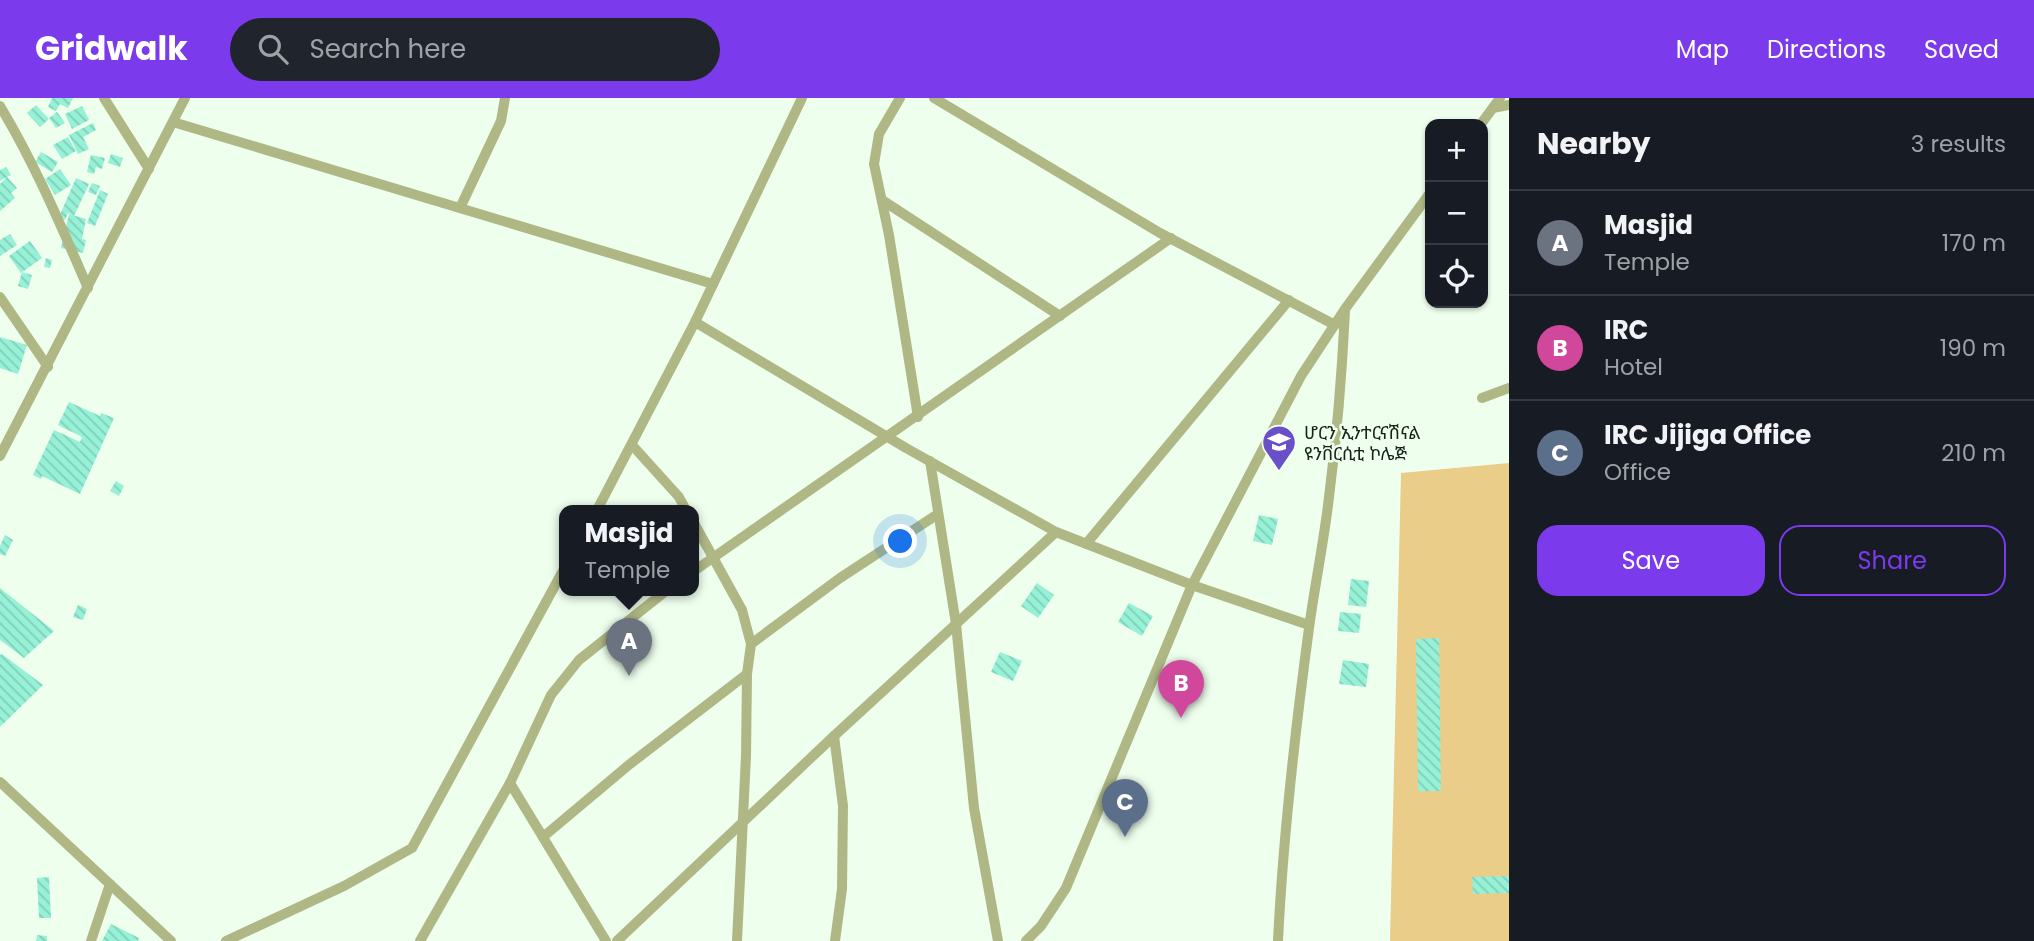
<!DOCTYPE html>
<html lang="en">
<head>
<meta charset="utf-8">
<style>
  :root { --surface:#171b24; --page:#20242c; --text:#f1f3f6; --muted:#9ea1a6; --line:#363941; --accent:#7c3aed }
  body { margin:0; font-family:Poppins,"Noto Sans Ethiopic",sans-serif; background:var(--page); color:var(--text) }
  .controls { position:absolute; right:21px; top:21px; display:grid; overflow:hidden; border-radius:14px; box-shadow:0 2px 5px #0004 }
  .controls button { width:63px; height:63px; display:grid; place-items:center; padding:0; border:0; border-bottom:2px solid var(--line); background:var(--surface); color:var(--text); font:35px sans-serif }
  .you { position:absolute; left:901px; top:444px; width:24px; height:24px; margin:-18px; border:5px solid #fff; border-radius:50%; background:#1a73e8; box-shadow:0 0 0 10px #1a73e833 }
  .badge { display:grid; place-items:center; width:46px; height:46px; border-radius:50%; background:var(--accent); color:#fff; font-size:23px; font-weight:700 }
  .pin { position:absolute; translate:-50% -58px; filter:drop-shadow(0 2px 4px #0008) }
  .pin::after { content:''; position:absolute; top:37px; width:24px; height:21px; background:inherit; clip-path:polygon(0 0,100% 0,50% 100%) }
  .popup { position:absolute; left:559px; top:407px; width:140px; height:91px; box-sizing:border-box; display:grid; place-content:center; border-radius:14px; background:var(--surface); filter:drop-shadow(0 2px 5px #0005); font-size:23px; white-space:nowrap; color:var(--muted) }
  .popup b { font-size:26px; color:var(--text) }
  .popup::after { content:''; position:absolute; left:50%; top:100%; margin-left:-14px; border:14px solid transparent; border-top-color:var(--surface) }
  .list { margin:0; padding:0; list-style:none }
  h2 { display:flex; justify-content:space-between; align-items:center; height:91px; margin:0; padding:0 28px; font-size:30px }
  h2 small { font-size:23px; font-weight:400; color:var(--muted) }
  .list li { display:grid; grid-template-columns:46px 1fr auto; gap:21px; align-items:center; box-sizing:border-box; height:105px; padding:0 28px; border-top:2px solid var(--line) }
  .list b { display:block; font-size:26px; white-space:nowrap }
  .list p { margin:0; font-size:23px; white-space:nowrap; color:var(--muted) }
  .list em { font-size:23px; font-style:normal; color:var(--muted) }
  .actions { display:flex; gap:14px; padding:21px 28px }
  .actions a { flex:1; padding:16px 0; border:2px solid var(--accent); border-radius:21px; text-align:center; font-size:24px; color:var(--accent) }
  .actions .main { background:var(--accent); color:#fff }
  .icon { flex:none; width:38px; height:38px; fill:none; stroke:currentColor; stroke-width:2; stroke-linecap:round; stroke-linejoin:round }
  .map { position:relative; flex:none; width:1509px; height:843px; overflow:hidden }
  header { display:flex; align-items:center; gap:42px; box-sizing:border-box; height:98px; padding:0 35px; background:var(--accent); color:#fff }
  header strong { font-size:33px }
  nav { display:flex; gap:38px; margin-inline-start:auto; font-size:24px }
  .search { width:490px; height:63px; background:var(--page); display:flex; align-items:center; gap:18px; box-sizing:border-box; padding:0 24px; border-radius:38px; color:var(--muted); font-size:26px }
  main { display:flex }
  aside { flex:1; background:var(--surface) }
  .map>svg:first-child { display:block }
</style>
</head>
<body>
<header>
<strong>Gridwalk</strong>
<div class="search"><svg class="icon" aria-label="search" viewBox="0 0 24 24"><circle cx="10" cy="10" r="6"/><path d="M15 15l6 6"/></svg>Search here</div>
<nav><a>Map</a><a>Directions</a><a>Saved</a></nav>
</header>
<main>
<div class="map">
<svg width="1509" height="843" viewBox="0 0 1509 843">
  <defs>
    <pattern id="building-back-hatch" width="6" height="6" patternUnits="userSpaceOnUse" patternTransform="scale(1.75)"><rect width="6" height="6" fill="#96f1d7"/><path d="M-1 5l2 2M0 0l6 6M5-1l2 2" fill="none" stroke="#81ceb8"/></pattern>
  </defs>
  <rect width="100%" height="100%" fill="#efe"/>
  <path fill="#e9cd89" d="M1509 365V843H1390L1401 375Z"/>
  <g fill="url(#building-back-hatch)">
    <path d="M52 0H73L68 10 60 6 56 13 48 9Z"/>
    <path d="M36 7 49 21 40 29 27 15Z"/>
    <path d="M82 8 89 22 72 31 65 16Z"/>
    <path d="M57 14 65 25 56 30 49 20Z"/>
    <path d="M93 25 96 32 83 39 89 51 78 56 69 37Z"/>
    <path d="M68 39 76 53 62 61 53 47Z"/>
    <path d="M41 54 58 64 52 74 35 64Z"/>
    <path d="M111 56 123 60 120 69 108 65Z"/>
    <path d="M91 57 105 60 102 71 96 69 94 76 87 74Z"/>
    <path d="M6 69 11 77 0 83V72Z"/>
    <path d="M60 71 71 87 55 97 45 81Z"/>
    <path d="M7 79 17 90 11 95 15 100 0 113V86Z"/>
    <path d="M76 80 89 86 74 118 68 115 65 122 59 119Z"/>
    <path d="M92 85 100 88 96 97 88 94Z"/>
    <path d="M100 92 108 96 95 128 87 125Z"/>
    <path d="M69 116 86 121 82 141 86 142 83 155 61 150Z"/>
    <path d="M10 136 17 147 0 158V142Z"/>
    <path d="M30 143 42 160 21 175 9 158Z"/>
    <path d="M46 160 52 162 50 170 44 169Z"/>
    <path d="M22 174 32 177 28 191 18 188Z"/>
    <path d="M0 239 27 247 18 276 0 270Z"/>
    <path d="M69 304 100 318 101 315 114 320 80 396 42 378 41 381 33 377 54 332 80 344 82 339 58 327Z"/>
    <path d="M116 383 124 388 119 398 110 393Z"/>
    <path d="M1259 417 1278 421 1272 447 1253 443Z"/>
    <path d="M5 437 13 442 5 458 0 456V448Z"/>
    <path d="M1351 481 1369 483 1366 509 1348 507Z"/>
    <path d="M1037 485 1054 497 1038 520 1021 508Z"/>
    <path d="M0 490 54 533 24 560 0 542Z"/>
    <path d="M1129 505 1153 518 1142 538 1118 524Z"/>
    <path d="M78 507 87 511 83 522 73 519Z"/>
    <path d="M1340 514 1361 516 1359 535 1338 533Z"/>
    <path d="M1439 540 1441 693H1418L1416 541Z"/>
    <path d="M1000 554 1022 563 1013 583 991 574Z"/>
    <path d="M2 556 43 587 0 629V557Z"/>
    <path d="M1343 562 1369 566 1366 589 1339 586Z"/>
    <path d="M1509 778V795L1473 796 1472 779Z"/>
    <path d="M49 779 51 820H39L37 780Z"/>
    <path d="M111 826 139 840 138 843H102Z"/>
    <path d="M37 837 47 838V843H36Z"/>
  </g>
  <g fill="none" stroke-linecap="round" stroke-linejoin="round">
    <g stroke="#afb885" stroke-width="10">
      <path d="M104 0 149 71"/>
      <path d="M900 0 879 36 874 66 889 137 918 319"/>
      <path d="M934 0 1160 135 1335 227"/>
      <path d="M0 8C35 66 61 128 88 190"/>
      <path d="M1493 10 1509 7"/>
      <path d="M173 24 713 186"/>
      <path d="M1481 26 1500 0"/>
      <path d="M882 102 1060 218"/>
      <path d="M460 110 501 23 505 0"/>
      <path d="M0 199 48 269"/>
      <path d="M695 224 906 350 1056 434 1192 487 1309 527"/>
      <path d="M1482 300 1509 290"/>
      <path d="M632 347 679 399 686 412"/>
      <path d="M0 358 185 0"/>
      <path d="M930 363 956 526 974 710 998 843"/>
      <path d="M597 412 695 224 802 0"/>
      <path d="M694 425 742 512 751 546 747 576 746 658 737 843"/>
      <path d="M1086 446 1289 202"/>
      <path d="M694 473 1171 140"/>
      <path d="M751 546 840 480 938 416"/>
      <path d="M834 638 843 708 842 791 835 843"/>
      <path d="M0 684 171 843"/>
      <path d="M510 685 606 843"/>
      <path d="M543 739 630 666 747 576"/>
      <path d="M91 843 110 786"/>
      <path d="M226 843 344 788 412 750 564 471"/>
      <path d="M420 843 510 685 551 597 579 562 667 492"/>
      <path d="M617 843 834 638 1056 434"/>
      <path d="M1026 843 1041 828 1066 790 1192 487 1301 278 1345 211 1430 95"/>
      <path d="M1278 843C1283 738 1295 634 1309 530 1315 486 1324 443 1329 399 1337 337 1342 275 1345 213"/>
    </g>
  </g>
  <defs>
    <g id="university-pin" transform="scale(1.75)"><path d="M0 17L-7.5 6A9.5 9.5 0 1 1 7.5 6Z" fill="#694fc8" stroke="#efe"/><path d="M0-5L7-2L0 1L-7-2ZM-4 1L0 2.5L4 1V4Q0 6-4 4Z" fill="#fff"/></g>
  </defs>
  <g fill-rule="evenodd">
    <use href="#university-pin" x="1279" y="344"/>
  </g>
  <g text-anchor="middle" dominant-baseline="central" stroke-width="5" stroke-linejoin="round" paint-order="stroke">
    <g font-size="18" fill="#172218" stroke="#efe" text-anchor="start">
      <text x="1304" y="334">ሆርን ኢንተርናሽናል<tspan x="1304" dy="21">ዩንቨርሲቲ ኮሌጅ</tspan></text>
    </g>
  </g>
</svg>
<div class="controls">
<button>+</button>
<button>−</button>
<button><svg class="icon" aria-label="locate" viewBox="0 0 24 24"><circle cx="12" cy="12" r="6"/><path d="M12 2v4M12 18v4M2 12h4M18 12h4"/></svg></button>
</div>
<div class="you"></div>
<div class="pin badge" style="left:629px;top:578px;background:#6b7280">A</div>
<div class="popup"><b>Masjid</b>Temple</div>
<div class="pin badge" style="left:1181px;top:620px;background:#d1479c">B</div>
<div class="pin badge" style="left:1125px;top:739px;background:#5c6f8a">C</div>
</div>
<aside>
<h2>Nearby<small>3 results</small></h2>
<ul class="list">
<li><span class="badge" style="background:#6b7280">A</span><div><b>Masjid</b><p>Temple</p></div><em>170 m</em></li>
<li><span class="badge" style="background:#d1479c">B</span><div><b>IRC</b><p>Hotel</p></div><em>190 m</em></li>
<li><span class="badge" style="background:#5c6f8a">C</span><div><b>IRC Jijiga Office</b><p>Office</p></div><em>210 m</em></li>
</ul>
<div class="actions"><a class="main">Save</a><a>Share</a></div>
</aside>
</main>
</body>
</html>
